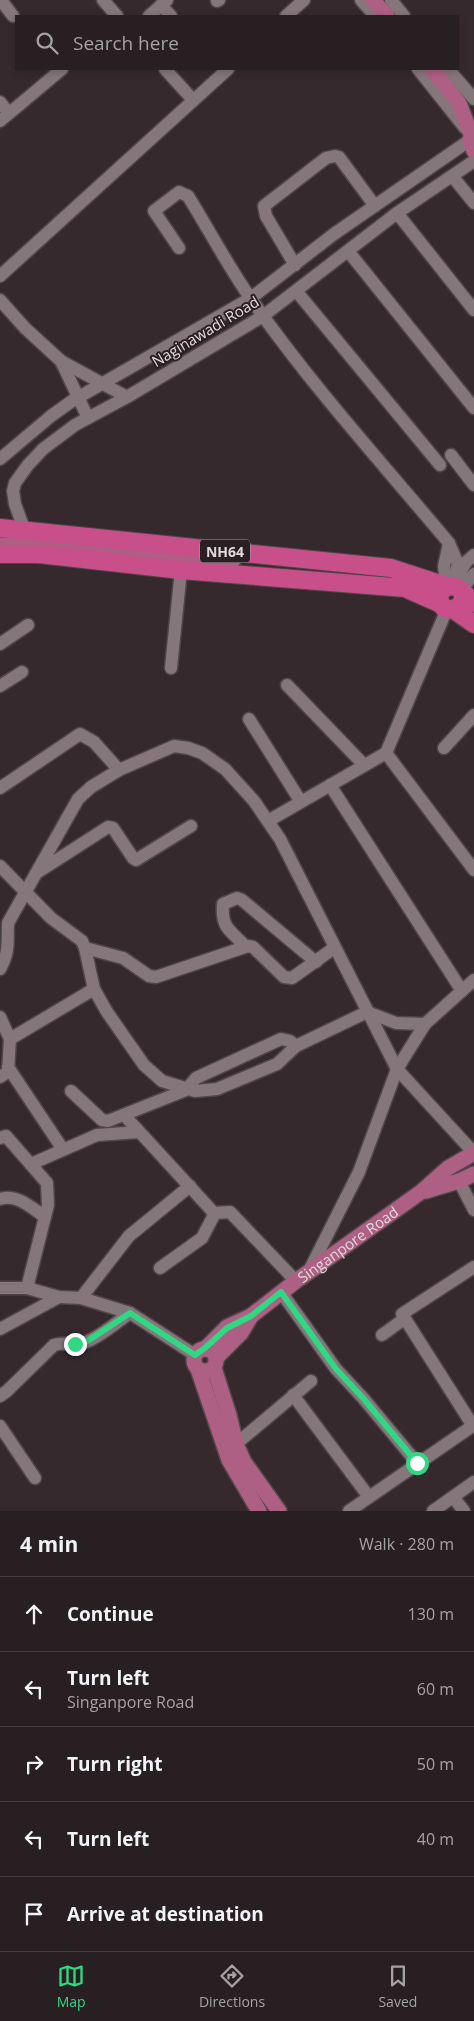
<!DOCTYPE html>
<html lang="en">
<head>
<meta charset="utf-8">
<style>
  :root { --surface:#281f22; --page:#342c2f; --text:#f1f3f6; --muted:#a5a2a5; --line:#443d40; --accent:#30d883 }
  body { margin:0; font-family:"Open Sans",sans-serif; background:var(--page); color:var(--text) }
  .stop { position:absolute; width:15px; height:15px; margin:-11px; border:4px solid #30d883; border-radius:50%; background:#fff }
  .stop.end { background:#30d883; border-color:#fff; box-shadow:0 1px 5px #0008 }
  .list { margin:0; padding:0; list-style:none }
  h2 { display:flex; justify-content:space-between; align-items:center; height:65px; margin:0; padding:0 20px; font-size:21px }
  h2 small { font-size:16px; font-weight:400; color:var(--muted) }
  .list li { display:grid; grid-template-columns:32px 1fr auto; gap:15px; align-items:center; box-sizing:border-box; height:75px; padding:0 20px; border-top:1px solid var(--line) }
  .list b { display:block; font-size:19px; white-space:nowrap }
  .list p { margin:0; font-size:16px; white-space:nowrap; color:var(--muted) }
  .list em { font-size:16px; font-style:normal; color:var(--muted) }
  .icon { flex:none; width:28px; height:28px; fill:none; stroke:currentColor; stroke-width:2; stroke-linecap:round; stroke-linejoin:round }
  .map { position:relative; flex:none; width:474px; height:1511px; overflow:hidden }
  .search { position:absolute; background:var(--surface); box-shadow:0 2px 8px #0003; left:15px; right:15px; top:15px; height:55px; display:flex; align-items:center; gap:12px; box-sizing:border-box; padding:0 18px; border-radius:0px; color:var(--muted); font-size:19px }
  .sheet { height:440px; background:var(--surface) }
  nav { display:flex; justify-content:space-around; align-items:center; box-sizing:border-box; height:70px; border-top:1px solid var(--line); background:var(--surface); font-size:14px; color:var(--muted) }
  nav a { display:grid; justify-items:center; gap:2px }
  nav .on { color:var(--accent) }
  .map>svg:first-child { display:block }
</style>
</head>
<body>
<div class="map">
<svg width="474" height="1511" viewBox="0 0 474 1511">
  <rect width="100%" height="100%" fill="#36292e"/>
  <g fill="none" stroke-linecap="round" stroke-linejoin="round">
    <g stroke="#504649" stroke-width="15">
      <g id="minor">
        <path d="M1 0 13 16"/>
        <path d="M103 0 117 16"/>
        <path d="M361 0 375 16"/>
        <path d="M391 0 404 16"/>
        <path d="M217 1 219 0"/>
        <path d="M161 5 171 16"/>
        <path d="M149 16 167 0"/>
        <path d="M286 16 304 0"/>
        <path d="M165 69 193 100"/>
        <path d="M418 69 465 128"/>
        <path d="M448 69 474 99"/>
        <path d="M0 102 9 113"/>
        <path d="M0 121 62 69"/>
        <path d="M453 177 474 203"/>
        <path d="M397 213 474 310"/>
        <path d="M179 248 154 211 179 192 188 196C209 230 228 266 251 299 311 385 382 463 449 543L458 564 452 585"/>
        <path d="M348 251 474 408"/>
        <path d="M295 265 266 216 264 206 326 158 335 156 339 157 375 206"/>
        <path d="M0 276 228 69"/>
        <path d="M297 292 440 465"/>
        <path d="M0 300 25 328 61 361 127 397"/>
        <path d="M61 361 88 418"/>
        <path d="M451 455 474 485"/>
        <path d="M0 459 51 416 72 401 251 298 334 234 470 140"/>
        <path d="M27 537 15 504 13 491 15 483 28 465 43 449 75 425 127 397 263 316 397 213 474 161"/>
        <path d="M458 577 466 562 474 555"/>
        <path d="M446 586 444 566 449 543"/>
        <path d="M461 590 474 574"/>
        <path d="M447 609 386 753 474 870"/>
        <path d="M0 644 28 625"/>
        <path d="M171 668 181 570"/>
        <path d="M287 685 364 765"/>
        <path d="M0 686 22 672"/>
        <path d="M249 719 301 802"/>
        <path d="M444 748 474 715"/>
        <path d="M330 785 462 991"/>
        <path d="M0 788 80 734 94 742 119 770"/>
        <path d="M268 821 386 753"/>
        <path d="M0 866 51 918 82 941 85 948 94 989 107 1012 144 1065 162 1081 195 1091 217 1089 277 1064 296 1046 367 1012 396 1023 425 1024"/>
        <path d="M38 872 108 827 113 828 133 858 136 860 191 826"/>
        <path d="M245 946C230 930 221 928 223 904L237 898 242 900 316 962"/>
        <path d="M85 948 123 958 149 976 156 977 248 946 253 947 284 977 292 978 334 948"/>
        <path d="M0 969C10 951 7 943 8 923L78 799 91 787 119 770 174 746 188 748 202 753 225 769 254 801 280 839 397 1069 474 1153"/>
        <path d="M0 1017 10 1039 8 1072 0 1077"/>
        <path d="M10 1039 94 989"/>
        <path d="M8 1067 60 1145"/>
        <path d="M71 1091 102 1120 108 1121 186 1090 196 1078 281 1039 290 1041 296 1046"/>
        <path d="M124 1115 214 1213 230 1212 296 1281"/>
        <path d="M0 1138 6 1136 47 1183 48 1205 27 1288"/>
        <path d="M31 1164 97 1135 139 1132"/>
        <path d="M459 1181 474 1210"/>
        <path d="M0 1199C16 1193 32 1208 45 1217"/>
        <path d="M160 1268 202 1238 215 1213"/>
        <path d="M309 1271 359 1172 397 1069 425 1024 474 980"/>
        <path d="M0 1288H27L59 1297 81 1298 130 1313 195 1355"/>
        <path d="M281 1292 336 1369 363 1398 417 1463"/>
        <path d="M81 1298 129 1236 190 1186"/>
        <path d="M0 1329 59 1297"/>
        <path d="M382 1335 404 1319"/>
        <path d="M293 1395 369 1497"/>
        <path d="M0 1396 7 1391 54 1345C65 1341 75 1346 86 1342 100 1337 117 1322 130 1313"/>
        <path d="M0 1426 35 1478"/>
        <path d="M473 1426 402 1314 474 1267"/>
        <path d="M236 1444 311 1381"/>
        <path d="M453 1497 464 1511"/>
        <path d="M349 1511 474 1425"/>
        <path d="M433 1511 474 1482"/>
      </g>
    </g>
    <g stroke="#504649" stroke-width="18">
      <g id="major">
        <path d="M373 0 387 16"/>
        <path d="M432 69 459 103 471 134"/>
        <path d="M474 128 470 140 474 151"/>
        <path d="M0 545 47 546 210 561 219 558 234 559"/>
        <path d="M426 1191 459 1181 474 1174"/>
        <circle cx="205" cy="1360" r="11"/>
        <path id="s1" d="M205 1349 227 1327 251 1316 296 1281 421 1192 448 1168 474 1153"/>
        <path d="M217 1357 241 1333 251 1316"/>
        <path d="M214 1368 229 1415 236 1444 244 1462 279 1511"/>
        <path d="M198 1369 229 1460 259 1511"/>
      </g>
    </g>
    <g stroke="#504649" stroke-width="20">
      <g id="highway">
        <path d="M0 528 391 568 446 586"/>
        <path d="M0 554H39L181 570 405 588 441 604"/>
        <path d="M463 593V602L454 610 444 608C438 602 438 596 443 589 457 580 465 595 474 603"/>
        <path d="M454 610 474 624"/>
      </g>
    </g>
    <use href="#minor" stroke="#85767c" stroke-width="12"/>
    <use href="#major" stroke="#ad5f84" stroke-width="15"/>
    <use href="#highway" stroke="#c84f8a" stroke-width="18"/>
  </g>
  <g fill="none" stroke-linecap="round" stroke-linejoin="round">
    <path stroke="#30d883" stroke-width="6" d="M75 1344 86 1342 130 1313 195 1355 205 1348 227 1328 251 1316 281 1292 336 1369 363 1398 417 1463"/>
  </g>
  <g text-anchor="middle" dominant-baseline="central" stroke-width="4" stroke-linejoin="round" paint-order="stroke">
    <rect fill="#2b1f24" stroke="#aba1a5" stroke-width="1" x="200" y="539.5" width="50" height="23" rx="4"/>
    <g font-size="14" font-weight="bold" fill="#e2d9dc">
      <text x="225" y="551">NH64</text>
    </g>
    <g font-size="15" fill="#e2d9dc" stroke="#2b1f24">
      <text transform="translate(205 331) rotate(-31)">Naginawadi Road</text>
      <text stroke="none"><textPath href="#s1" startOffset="178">Singanpore Road</textPath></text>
    </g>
  </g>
</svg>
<div class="stop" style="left:417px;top:1463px"></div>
<div class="stop end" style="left:75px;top:1344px"></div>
<div class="search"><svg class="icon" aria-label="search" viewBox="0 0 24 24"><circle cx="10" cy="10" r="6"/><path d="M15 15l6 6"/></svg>Search here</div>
</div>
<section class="sheet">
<h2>4 min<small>Walk · 280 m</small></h2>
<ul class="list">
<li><svg class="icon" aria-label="ahead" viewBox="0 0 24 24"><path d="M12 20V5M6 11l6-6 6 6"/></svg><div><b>Continue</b></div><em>130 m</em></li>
<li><svg class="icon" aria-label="left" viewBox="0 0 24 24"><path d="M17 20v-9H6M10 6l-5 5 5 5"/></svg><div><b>Turn left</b><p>Singanpore Road</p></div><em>60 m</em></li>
<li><svg class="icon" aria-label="right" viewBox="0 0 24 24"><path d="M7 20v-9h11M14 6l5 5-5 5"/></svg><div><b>Turn right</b></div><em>50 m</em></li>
<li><svg class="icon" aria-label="left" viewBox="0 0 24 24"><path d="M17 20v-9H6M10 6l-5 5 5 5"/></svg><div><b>Turn left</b></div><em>40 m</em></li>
<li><svg class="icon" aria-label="arrive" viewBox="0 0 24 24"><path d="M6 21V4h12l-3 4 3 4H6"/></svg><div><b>Arrive at destination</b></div></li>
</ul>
</section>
<nav>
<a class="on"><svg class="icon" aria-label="map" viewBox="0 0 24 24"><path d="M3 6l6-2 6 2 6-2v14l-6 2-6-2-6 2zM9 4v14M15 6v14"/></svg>Map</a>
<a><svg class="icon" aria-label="directions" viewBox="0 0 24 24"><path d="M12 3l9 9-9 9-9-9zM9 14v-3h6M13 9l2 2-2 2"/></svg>Directions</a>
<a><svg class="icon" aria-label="saved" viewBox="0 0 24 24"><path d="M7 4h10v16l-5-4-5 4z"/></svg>Saved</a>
</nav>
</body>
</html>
